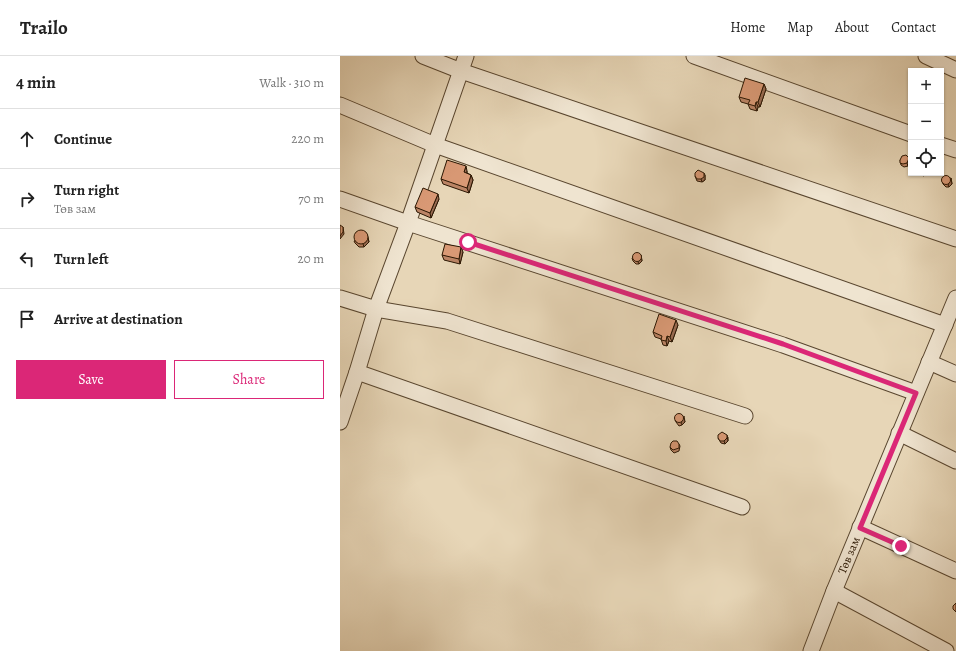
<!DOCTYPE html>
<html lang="en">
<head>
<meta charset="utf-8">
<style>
  :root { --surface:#fff; --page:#f6f6f6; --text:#222; --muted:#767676; --line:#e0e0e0; --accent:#db2777 }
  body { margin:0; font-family:Alegreya,serif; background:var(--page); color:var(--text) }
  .controls { position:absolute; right:12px; top:12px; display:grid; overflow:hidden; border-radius:0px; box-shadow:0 1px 3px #0004 }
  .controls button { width:36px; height:36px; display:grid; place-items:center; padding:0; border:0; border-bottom:1px solid var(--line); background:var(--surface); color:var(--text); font:20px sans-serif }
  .stop { position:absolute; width:12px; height:12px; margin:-9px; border:3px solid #db2777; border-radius:50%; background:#fff }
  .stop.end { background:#db2777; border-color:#fff; box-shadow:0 1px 4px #0008 }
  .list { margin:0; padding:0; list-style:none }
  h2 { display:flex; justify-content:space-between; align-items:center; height:52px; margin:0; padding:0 16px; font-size:17px }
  h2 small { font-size:13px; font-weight:400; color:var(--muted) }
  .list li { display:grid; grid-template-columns:26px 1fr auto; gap:12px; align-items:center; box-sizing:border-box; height:60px; padding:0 16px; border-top:1px solid var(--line) }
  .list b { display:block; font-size:15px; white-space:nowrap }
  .list p { margin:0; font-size:13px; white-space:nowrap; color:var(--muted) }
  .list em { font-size:13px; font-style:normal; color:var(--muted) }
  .actions { display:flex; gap:8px; padding:12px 16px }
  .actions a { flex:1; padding:9px 0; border:1px solid var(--accent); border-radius:0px; text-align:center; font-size:14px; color:var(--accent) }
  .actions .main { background:var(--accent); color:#fff }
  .icon { flex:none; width:22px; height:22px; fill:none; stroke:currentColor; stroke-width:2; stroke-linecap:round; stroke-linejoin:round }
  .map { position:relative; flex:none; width:616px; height:595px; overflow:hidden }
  header { display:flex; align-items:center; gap:24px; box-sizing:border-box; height:56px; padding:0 20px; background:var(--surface); border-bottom:1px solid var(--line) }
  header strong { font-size:19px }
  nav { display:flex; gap:22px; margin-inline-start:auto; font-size:14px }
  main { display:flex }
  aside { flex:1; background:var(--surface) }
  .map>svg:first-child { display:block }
</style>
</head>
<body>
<header>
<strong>Trailo</strong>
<nav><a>Home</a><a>Map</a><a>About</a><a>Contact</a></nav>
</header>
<main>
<aside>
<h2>4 min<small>Walk · 310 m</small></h2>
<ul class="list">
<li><svg class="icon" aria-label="ahead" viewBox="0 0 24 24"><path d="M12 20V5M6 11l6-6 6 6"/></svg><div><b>Continue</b></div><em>220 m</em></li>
<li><svg class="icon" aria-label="right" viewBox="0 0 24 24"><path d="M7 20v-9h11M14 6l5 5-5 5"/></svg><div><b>Turn right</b><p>Төв зам</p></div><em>70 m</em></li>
<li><svg class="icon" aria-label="left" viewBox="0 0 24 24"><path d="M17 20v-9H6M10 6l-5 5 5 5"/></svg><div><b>Turn left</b></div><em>20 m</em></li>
<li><svg class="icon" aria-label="arrive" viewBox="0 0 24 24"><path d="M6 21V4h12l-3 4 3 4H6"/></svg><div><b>Arrive at destination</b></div></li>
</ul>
<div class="actions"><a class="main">Save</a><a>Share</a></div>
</aside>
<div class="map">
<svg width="616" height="595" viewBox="0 0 616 595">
  <rect width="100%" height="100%" fill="#e7d6b7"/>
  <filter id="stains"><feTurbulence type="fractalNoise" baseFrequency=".005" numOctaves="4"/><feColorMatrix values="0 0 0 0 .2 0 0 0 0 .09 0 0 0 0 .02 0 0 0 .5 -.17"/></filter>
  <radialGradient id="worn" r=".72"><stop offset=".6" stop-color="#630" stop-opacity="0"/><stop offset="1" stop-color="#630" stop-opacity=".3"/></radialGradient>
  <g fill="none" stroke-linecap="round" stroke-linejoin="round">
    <g stroke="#59462f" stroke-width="17">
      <g id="minor">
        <path d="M83 0 121 15 616 183"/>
        <path d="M354 0 571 78"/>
        <path d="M586 0 616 14"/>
        <path d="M0 49 95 89 605 269"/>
        <path d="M601 89 616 94"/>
        <path d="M0 143 68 167 443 289 576 337"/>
        <path d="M0 242 36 253 107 265 405 360"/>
        <path d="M589 306 616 318"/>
        <path d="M17 316 402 451"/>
        <path d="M0 366 17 316 36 253 68 167 126 0"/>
        <path d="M559 377 616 405"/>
        <path d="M520 471 616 515"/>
        <path d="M494 535 606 595"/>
        <path id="s1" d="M471 595 494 535 616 242"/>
      </g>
    </g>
    <use href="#minor" stroke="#efe4d0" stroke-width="15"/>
  </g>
  <g fill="#bb8465" stroke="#2a1602">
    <path d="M424 28 426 33 420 51H418L417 55 410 53 408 48 401 46 399 41Z"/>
    <path d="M560 104H570L568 110 564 111 561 109Z"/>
    <path d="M127 115V117L131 119 133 124 129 137 103 128 101 123Z"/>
    <path d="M578 117H586L584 120 578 118Z"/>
    <path d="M365 119V124L362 126 357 125 355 120Z"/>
    <path d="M611 122 612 128 609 131H606L603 128 602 125Z"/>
    <path d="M99 143 91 162 77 156 75 151Z"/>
    <path d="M27 178 29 186 24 191H19L15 187 14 185Z"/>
    <path d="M123 196 120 208 104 204 102 199Z"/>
    <path d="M301 199 302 205 299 208H296L293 205 292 202Z"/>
    <path d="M338 269 332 286 329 285 327 290 323 289 321 283 315 281 313 276Z"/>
    <path d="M344 363 345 366 342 369 339 370 336 366 335 364Z"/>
    <path d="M388 381V385L385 388 381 387 378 382Z"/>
    <path d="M339 388 340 390 339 395 334 397 331 394 330 391Z"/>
  </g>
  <g fill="#986b52" stroke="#2a1602">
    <path d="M424 28 426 33 420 51 418 46Z"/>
    <path d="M416 46 418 51 417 55 415 50Z"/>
    <path d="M569 102 570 104 568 110 567 107Z"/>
    <path d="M126 110 127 115 126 121 124 116Z"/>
    <path d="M364 117 365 119V124L362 126 361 123Z"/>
    <path d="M131 119 133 124 129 137 127 132Z"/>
    <path d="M611 122 612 128 609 131 608 129Z"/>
    <path d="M98 138 99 143 91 162 90 157Z"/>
    <path d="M3 171 4 178 0 183V180Z"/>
    <path d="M27 178 29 186 24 191 23 188Z"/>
    <path d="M121 191 123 196 120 208 119 203Z"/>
    <path d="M301 199 302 205 299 208 298 206Z"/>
    <path d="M336 264 338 269 332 286 330 281Z"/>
    <path d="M327 280 329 285 327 290 326 285Z"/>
    <path d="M344 360 345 366 342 369 341 367Z"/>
    <path d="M387 379 388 385 385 388 384 385Z"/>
  </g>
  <g fill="#d99975" stroke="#2a1602">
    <path d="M405 22 424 28 418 46H416L415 50 408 48 410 44 399 41Z"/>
    <path d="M566 99 569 102 567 107 563 108 560 107V104L562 100Z"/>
    <path d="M107 104 126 110 124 116 131 119 127 132 101 123Z"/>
    <path d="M358 114 364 117V121L361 123H357L355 120V117Z"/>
    <circle cx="606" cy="124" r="4.5"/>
    <path d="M83 132 98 138 90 157 75 151Z"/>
    <path d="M0 169 3 171V176L0 180Z"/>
    <circle cx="21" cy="181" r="7"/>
    <path d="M105 188 121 191 119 203 102 199Z"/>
    <circle cx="297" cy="201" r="4.5"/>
    <path d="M319 258 336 264 330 281 327 280 326 285 321 284 322 280 313 276Z"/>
    <circle cx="339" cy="362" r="4.5"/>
    <path d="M382 376 387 379V382L384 385H380L378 382V379Z"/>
    <path d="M333 385H337L339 388V392L333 394 330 391 331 387Z"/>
    <path d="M616 547V556L613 553V550Z"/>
  </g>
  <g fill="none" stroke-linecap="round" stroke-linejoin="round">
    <path stroke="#db2777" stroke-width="5" d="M128 186 443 288 576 337 520 472 561 490"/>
  </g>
  <g text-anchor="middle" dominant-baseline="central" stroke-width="3.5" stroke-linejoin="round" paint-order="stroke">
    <g font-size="12" fill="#2a1602" stroke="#efe4d0">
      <text stroke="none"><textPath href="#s1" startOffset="103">Төв зам</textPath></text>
    </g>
  </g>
  <rect width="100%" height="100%" filter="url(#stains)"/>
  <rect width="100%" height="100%" fill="url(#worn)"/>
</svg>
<div class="controls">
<button>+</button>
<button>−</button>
<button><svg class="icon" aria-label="locate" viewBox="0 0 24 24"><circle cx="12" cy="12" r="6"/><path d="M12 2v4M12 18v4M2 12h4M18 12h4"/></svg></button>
</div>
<div class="stop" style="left:128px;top:186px"></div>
<div class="stop end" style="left:561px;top:490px"></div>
</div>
</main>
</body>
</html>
